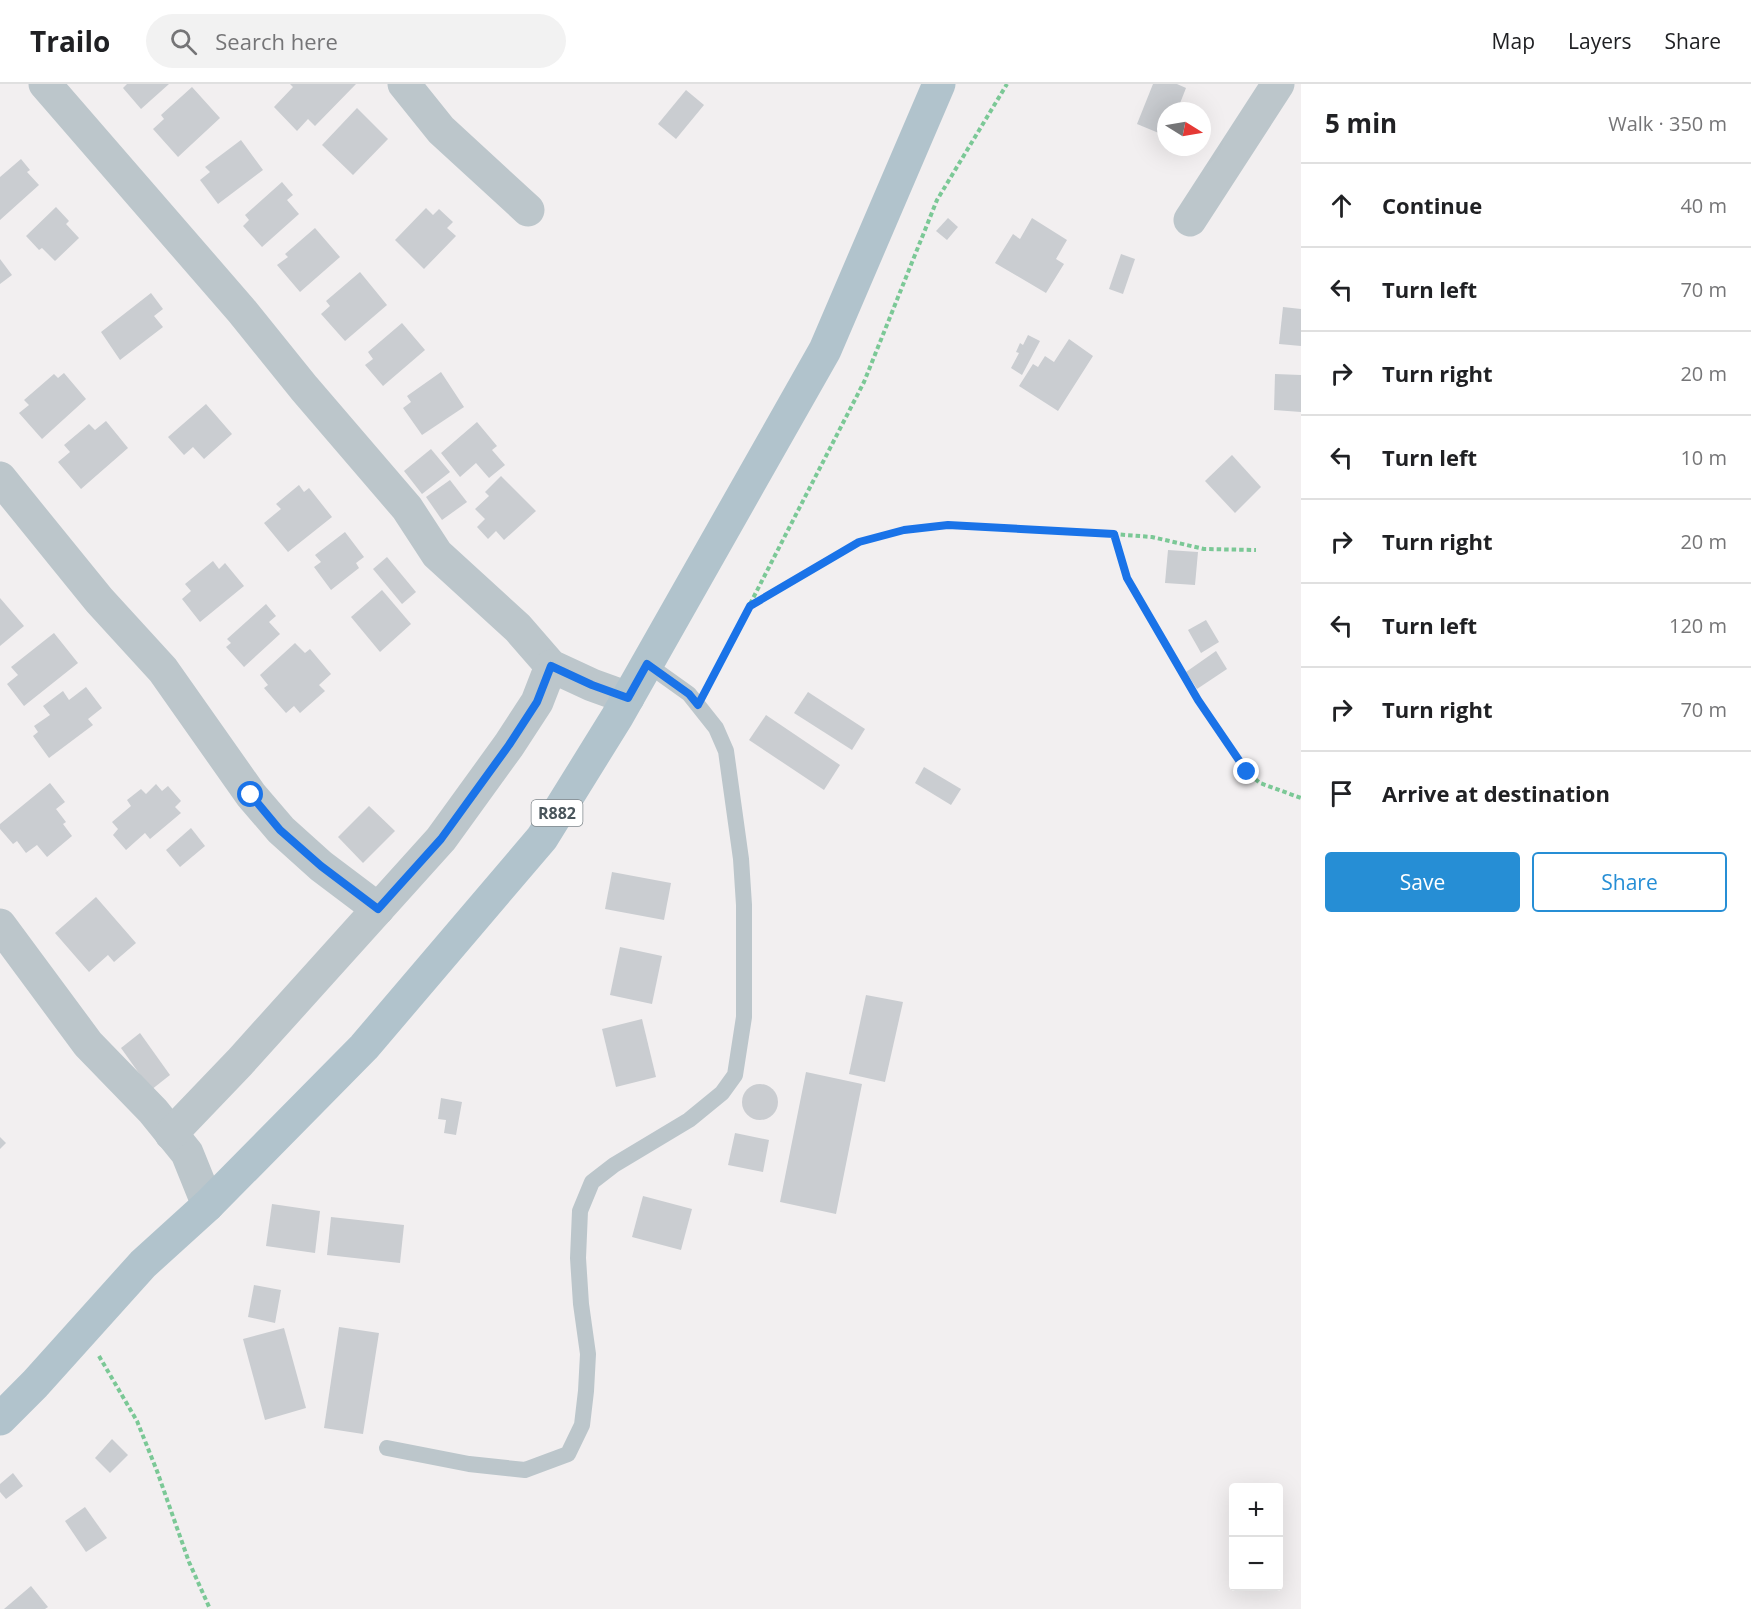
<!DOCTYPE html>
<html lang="en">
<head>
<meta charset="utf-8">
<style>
  :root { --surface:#fff; --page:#f2f2f2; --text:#202124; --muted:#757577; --line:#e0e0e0; --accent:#268ed5 }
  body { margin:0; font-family:"Open Sans",sans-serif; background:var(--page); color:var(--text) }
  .controls { position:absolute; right:18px; bottom:18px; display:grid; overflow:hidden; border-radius:6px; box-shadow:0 6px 24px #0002 }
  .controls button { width:54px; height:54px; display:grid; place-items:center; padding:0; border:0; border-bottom:2px solid var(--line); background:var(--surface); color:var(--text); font:30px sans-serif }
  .compass { position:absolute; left:1157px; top:18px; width:54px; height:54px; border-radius:50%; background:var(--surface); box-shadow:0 6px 24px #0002; rotate:101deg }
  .stop { position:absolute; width:18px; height:18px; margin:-14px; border:4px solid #1a73e8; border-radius:50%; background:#fff }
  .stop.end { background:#1a73e8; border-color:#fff; box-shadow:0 2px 6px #0008 }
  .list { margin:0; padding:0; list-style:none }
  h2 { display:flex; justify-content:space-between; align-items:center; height:78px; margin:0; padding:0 24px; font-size:26px }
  h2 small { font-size:20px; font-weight:400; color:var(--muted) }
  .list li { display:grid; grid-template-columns:39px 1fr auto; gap:18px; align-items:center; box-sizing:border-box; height:84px; padding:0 24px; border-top:2px solid var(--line) }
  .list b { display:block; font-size:22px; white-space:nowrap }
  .list em { font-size:20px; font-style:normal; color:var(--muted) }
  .actions { display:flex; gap:12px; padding:18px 24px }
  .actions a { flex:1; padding:14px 0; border:2px solid var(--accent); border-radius:6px; text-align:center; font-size:21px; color:var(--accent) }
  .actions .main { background:var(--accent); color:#fff }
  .icon { flex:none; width:33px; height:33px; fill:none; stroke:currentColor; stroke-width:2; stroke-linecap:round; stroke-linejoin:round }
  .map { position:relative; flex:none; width:1301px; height:1525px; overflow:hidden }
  header { display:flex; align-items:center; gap:36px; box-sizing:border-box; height:84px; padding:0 30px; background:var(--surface); border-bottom:2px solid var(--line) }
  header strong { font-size:28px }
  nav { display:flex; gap:33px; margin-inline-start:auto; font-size:21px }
  .search { width:420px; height:54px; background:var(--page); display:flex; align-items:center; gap:15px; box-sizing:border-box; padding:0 21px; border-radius:33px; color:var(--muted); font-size:22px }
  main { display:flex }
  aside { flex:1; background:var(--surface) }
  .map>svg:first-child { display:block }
</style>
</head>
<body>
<header>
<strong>Trailo</strong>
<div class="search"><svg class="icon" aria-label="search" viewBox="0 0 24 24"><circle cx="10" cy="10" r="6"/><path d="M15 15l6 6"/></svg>Search here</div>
<nav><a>Map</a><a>Layers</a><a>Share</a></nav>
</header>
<main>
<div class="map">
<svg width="1301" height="1525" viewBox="0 0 1301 1525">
  <rect width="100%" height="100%" fill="#f2eff0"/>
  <g fill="#cacdd1">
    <path d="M127 0H169L141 25 123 4Z"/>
    <path d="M290 0H356L315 42 308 35 297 47 274 23 293 3Z"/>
    <path d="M1153 0H1177L1186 4 1177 27H1166V52L1137 40Z"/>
    <path d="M192 3 220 34 178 73 153 45 164 35 161 31Z"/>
    <path d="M686 6 704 21 676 55 658 40Z"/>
    <path d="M357 24 388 55 353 91 322 61Z"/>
    <path d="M241 56 263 86 218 120 200 96 210 88 205 83Z"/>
    <path d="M21 75 30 86 27 88 39 101 0 136V93Z"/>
    <path d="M282 98 293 111 287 116 299 130 262 163 243 142 249 136 245 131Z"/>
    <path d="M56 123 69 137 66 140 79 154 55 177 42 164 39 166 26 152Z"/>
    <path d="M426 124 433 131 439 125 453 138 447 144 456 152 424 185 395 156Z"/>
    <path d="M948 134 958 143 947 156 936 147Z"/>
    <path d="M1032 134 1067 156 1056 175 1064 180 1046 209 995 179 1013 150 1020 155Z"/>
    <path d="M315 144 340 173 300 208 277 181 288 173 285 170Z"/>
    <path d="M1121 170 1135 175 1123 210 1109 205Z"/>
    <path d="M0 175 12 191 0 200Z"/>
    <path d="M360 188 387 221 345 257 321 230 330 222 326 217Z"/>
    <path d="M151 209 163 225 154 232 163 243 120 276 101 248Z"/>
    <path d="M1283 223 1301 225V262L1279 260Z"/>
    <path d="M402 239 425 266 383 302 365 281 373 275 368 268Z"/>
    <path d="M1028 251 1040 257 1022 291 1011 284 1019 269 1016 268 1020 259 1023 261Z"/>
    <path d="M1069 255 1093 272 1058 327 1019 302 1033 280 1038 283 1045 272 1054 278Z"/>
    <path d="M441 288 464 323 422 351 403 324 411 318 407 312Z"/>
    <path d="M64 289 86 315 42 355 19 329 29 321 24 316 54 290 58 294Z"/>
    <path d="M1275 290 1301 291V328L1274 326Z"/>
    <path d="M206 320 232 350 204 375 193 363 184 371 168 353Z"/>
    <path d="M106 337 128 364 81 405 58 378 70 368 64 361 89 340 95 346Z"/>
    <path d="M477 338 497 362 492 366 505 381 489 394 476 379 460 393 441 369Z"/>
    <path d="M431 365 450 388 422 410 404 387Z"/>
    <path d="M1232 371 1261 403 1235 429 1205 397Z"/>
    <path d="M501 392 536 427 504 456 496 447 488 455 477 443 485 435 475 425 489 412 485 408Z"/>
    <path d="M450 396 467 418 442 436 426 413Z"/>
    <path d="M299 401 304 408 309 404 332 433 288 468 264 439 281 425 276 420Z"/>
    <path d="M345 448 364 473 356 479 359 484 331 506 314 483 321 478 315 471Z"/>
    <path d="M1168 466 1198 468 1195 501 1165 499Z"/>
    <path d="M387 473 416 508 402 520 373 485Z"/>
    <path d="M213 477 219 485 225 479 244 502 200 538 182 515 191 507 185 500Z"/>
    <path d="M382 506 411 540 380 568 351 533Z"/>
    <path d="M0 514 24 542 0 562Z"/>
    <path d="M266 520 276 532 269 538 280 550 244 583 226 563 231 559 227 555Z"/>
    <path d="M1206 536 1219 558 1201 569 1188 546Z"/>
    <path d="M54 549 78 579 24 622 7 600 18 591 11 583Z"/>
    <path d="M295 559 305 569 310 565 331 590 319 601 325 607 300 629 294 622 286 629 264 604 268 601 260 591Z"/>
    <path d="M1216 567 1227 585 1197 605 1186 588Z"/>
    <path d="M86 603 102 624 88 635 93 641 49 674 33 652 38 648 34 642 50 631 43 622 63 607 69 616Z"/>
    <path d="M808 608 865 645 852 666 794 629Z"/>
    <path d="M766 631 840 681 824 706 749 656Z"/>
    <path d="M924 683 961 705 951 721 915 699Z"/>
    <path d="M50 699 65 718 56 725 66 738 63 740 72 752 47 773 37 761 26 769 17 757 13 760 0 745V740Z"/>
    <path d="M156 700 162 707 168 702 181 717 175 723 181 729 150 755 145 749 126 766 113 751 118 745 112 738 131 722 127 716 141 705 146 710Z"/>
    <path d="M369 722 395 747 363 779 338 753Z"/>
    <path d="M191 744 205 762 180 783 166 766Z"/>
    <path d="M612 788 671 799 664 836 605 825Z"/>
    <path d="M96 813 136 859 114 878 108 871 89 888 55 849Z"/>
    <path d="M620 863 662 872 652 920 610 911Z"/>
    <path d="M866 911 903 918 885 998 849 990Z"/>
    <path d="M642 935 656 993 616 1003 602 945Z"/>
    <path d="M140 949 170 991 151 1006 121 964Z"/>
    <path d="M806 988 862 1000 836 1130 780 1118Z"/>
    <circle cx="760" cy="1018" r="18"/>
    <path d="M441 1014 462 1018 456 1051 444 1049 446 1036 438 1035Z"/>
    <path d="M735 1049 769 1056 763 1088 728 1081Z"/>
    <path d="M0 1053 6 1059 0 1065Z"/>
    <path d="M643 1112 692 1125 681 1166 632 1153Z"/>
    <path d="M272 1120 320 1127 315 1169 266 1162Z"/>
    <path d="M331 1133 404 1141 400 1179 327 1171Z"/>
    <path d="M254 1201 281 1206 275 1239 248 1233Z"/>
    <path d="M339 1243 379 1249 363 1350 324 1344Z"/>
    <path d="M284 1244 306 1324 265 1336 243 1255Z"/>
    <path d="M112 1355 128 1371 110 1389 95 1374Z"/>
    <path d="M13 1389 23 1402 6 1415 0 1408V1400Z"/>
    <path d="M85 1423 107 1454 86 1468 65 1437Z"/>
    <path d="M31 1502 48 1523 45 1525H4Z"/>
  </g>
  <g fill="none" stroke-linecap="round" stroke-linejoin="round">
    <g stroke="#7bc896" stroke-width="4" stroke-dasharray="4.5 3" stroke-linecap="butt">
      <path d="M1114 450 1127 494 1198 616 1232 666 1247 688 1260 699 1301 714"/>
      <path d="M750 522 859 458 904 446 948 442 1087 448 1152 453 1204 465 1256 466"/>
      <path d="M709 600 864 298 937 116 1007 0"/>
      <path d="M99 1272 137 1337 157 1387 189 1478 210 1525"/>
    </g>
    <path stroke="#bcc6cb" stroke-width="16" d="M387 1364 469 1380 525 1386 568 1370 582 1341 586 1307 588 1270 581 1220 578 1174 580 1127 592 1098 614 1081 689 1036 722 1009 735 991 744 933V821L741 775 726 667 716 644 689 610 647 580"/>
    <g stroke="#bcc6cb" stroke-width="33">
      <path d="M45 0 241 226 304 304 407 424 437 470 518 544 551 582 592 601 628 614"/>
      <path d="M404 0 441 46 528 126"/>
      <path d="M1190 136 1278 0"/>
      <path d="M0 394 99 516 163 586 251 711 281 746 321 782 378 825"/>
      <path d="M0 841 88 960 153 1027 187 1069 208 1121"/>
      <path d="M171 1050 240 978 441 755 509 661 537 618 551 582"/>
    </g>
    <path stroke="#b1c3cc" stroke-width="33" d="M0 1335 35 1300 143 1180 208 1121 364 963 542 754 617 633 825 266 939 0"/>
  </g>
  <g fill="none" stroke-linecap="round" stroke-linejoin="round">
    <path stroke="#1a73e8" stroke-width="8" d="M251 711 280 746 321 782 378 825 441 755 509 661 537 618 551 582 592 601 628 614 647 580 689 610 698 621 750 522 859 458 904 446 948 441 1114 450 1127 494 1198 616 1247 688"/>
  </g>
  <g text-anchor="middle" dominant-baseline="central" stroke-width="4.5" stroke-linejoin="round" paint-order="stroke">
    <rect fill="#fff" stroke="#80888c" stroke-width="1.5" x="531.5" y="716" width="51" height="26" rx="4.5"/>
    <g font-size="16" font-weight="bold" fill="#49555b">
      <text x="557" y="729">R882</text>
    </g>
  </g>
</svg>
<div class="controls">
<button>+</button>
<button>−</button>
</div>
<svg class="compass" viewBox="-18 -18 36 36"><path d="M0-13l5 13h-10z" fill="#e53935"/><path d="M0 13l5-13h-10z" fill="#757577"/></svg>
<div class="stop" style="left:251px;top:711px"></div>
<div class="stop end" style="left:1247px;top:688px"></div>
</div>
<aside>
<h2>5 min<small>Walk · 350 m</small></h2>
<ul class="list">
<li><svg class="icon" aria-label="ahead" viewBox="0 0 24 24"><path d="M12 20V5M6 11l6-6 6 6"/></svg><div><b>Continue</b></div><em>40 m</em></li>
<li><svg class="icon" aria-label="left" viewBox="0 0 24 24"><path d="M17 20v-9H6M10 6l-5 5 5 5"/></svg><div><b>Turn left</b></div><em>70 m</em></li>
<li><svg class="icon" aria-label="right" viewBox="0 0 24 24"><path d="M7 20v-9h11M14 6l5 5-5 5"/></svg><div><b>Turn right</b></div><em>20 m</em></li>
<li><svg class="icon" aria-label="left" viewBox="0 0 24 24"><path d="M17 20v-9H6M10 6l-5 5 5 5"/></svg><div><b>Turn left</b></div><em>10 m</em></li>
<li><svg class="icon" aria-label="right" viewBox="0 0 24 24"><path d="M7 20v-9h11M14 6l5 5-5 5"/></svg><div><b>Turn right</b></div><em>20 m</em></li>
<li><svg class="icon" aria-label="left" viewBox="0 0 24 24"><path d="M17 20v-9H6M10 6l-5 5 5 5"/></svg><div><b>Turn left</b></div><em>120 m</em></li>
<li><svg class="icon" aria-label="right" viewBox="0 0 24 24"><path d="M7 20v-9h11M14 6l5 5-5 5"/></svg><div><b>Turn right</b></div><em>70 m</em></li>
<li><svg class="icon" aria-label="arrive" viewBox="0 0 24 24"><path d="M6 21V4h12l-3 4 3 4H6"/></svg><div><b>Arrive at destination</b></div></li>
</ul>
<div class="actions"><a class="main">Save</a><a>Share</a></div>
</aside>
</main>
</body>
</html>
